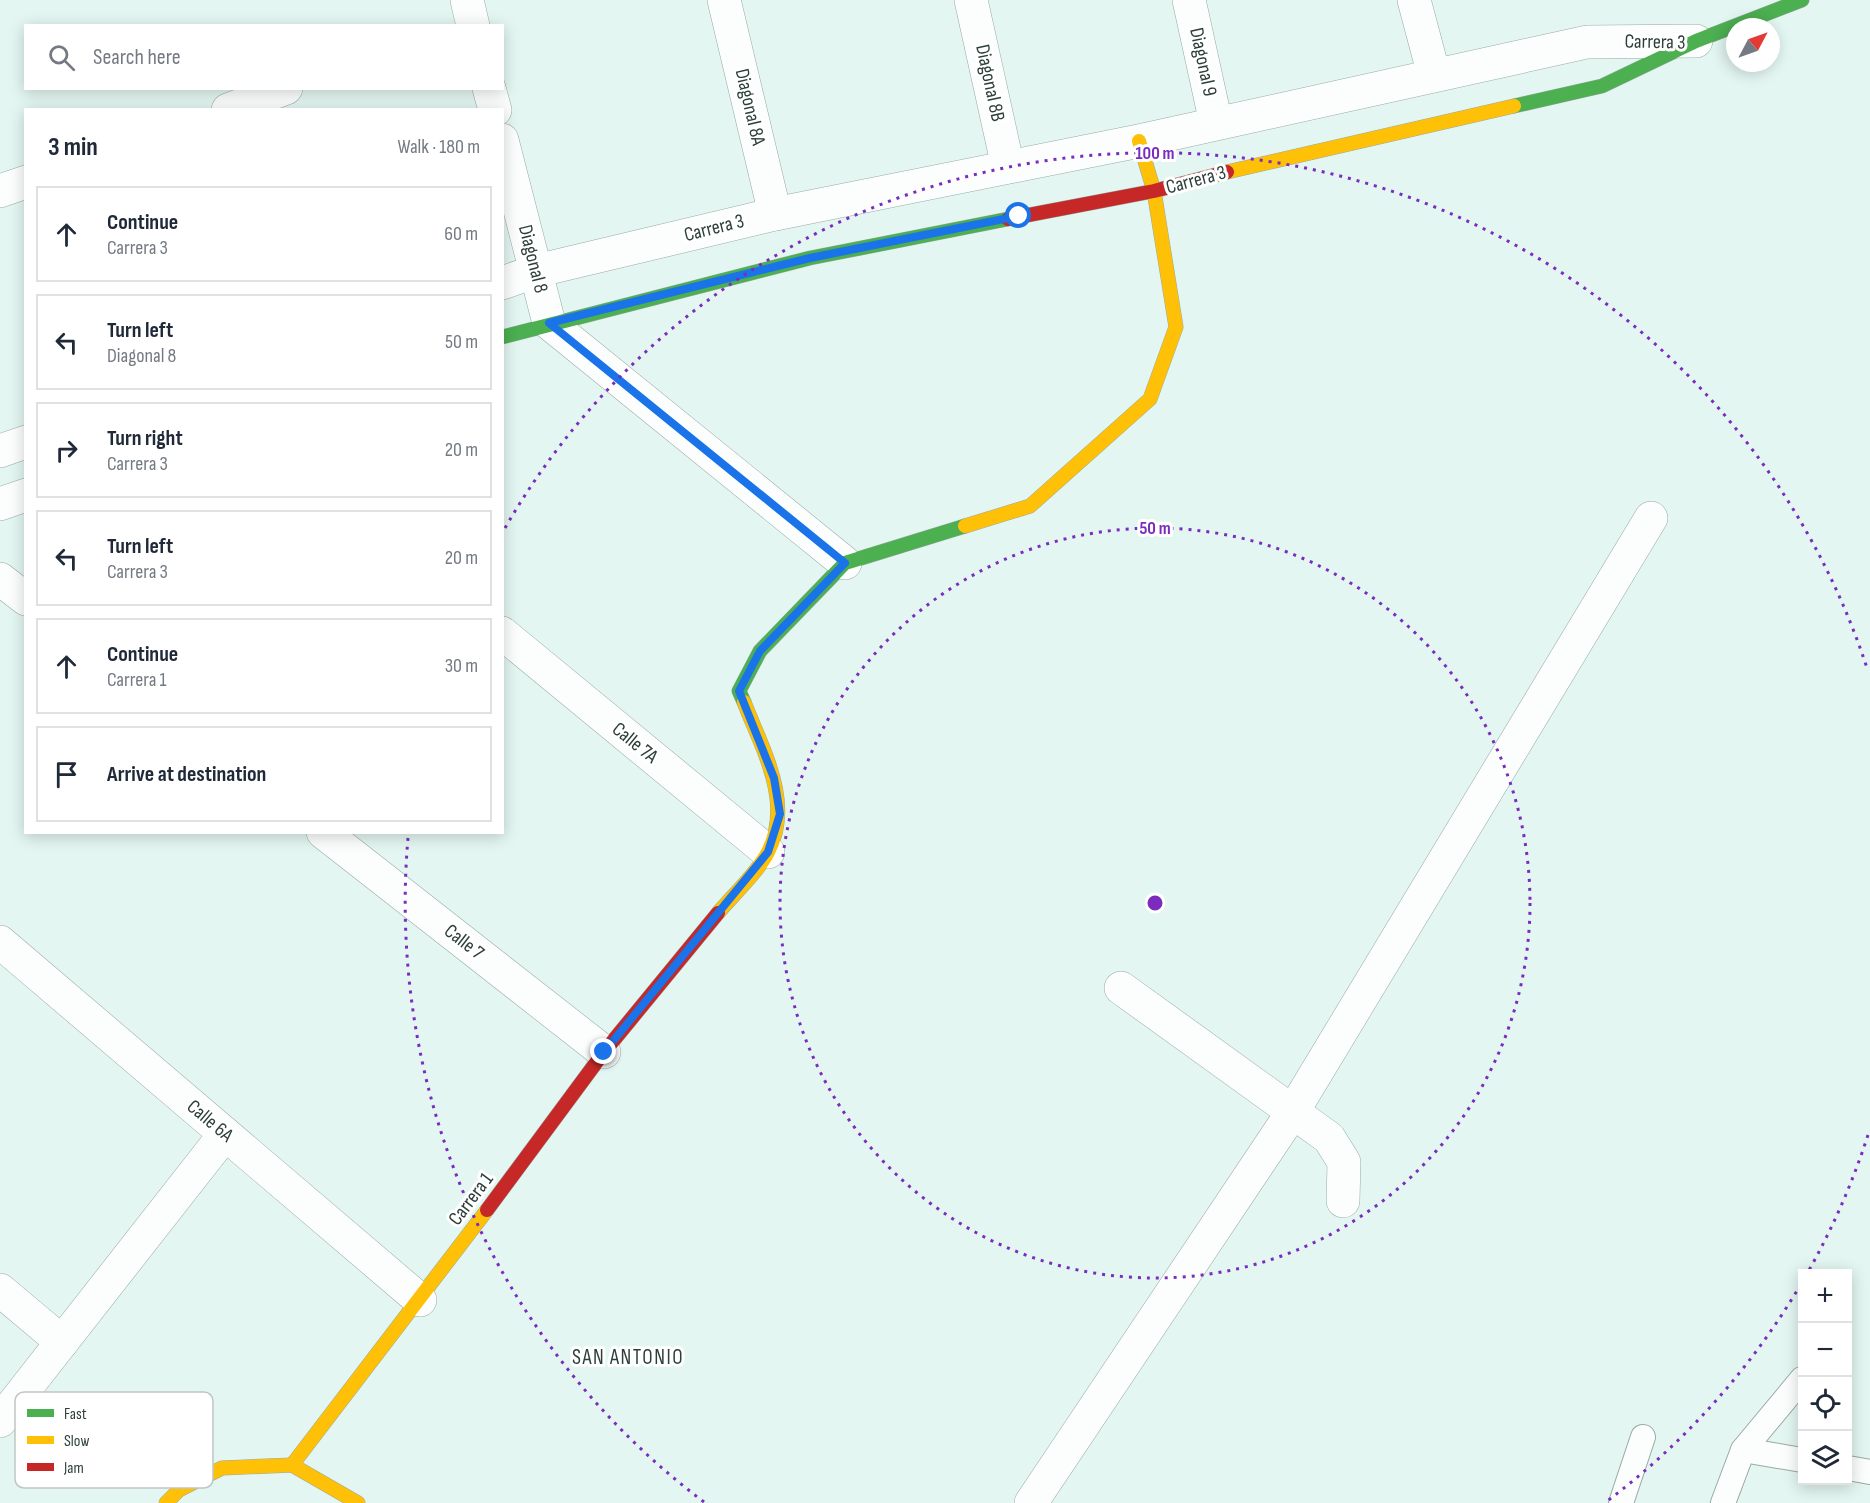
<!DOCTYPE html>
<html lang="en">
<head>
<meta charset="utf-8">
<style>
  :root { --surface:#fff; --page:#f6f6f7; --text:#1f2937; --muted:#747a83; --line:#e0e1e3 }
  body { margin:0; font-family:"Sofia Sans Condensed",sans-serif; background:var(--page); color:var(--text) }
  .controls { position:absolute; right:18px; bottom:18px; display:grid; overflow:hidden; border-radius:0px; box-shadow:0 3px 15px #0003 }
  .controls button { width:54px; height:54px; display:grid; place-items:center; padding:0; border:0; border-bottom:2px solid var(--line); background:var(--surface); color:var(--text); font:30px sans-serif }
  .compass { position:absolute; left:1726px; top:18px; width:54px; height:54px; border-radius:50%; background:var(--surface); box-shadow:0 3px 15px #0003; rotate:49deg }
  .stop { position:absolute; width:18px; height:18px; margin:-14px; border:4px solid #1a73e8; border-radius:50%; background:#fff }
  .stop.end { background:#1a73e8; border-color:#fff; box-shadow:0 2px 6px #0008 }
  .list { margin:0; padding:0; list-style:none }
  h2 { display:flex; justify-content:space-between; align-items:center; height:78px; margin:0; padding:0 24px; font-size:26px }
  h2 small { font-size:20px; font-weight:400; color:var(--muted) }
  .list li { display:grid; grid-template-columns:39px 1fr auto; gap:18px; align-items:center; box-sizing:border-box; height:96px; margin:0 12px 12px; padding:0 12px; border:2px solid var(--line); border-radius:0px }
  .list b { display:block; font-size:22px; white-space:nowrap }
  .list p { margin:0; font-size:20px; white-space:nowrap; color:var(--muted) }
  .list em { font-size:20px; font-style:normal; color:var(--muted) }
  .icon { flex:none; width:33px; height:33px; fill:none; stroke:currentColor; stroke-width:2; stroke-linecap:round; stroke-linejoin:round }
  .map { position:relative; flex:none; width:1870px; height:1503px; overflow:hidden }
  .search { position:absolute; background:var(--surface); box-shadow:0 3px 15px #0003; left:24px; top:24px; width:480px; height:66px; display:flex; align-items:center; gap:15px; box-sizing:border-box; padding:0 21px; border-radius:0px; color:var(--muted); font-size:22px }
  .panel { position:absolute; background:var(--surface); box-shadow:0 3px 15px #0003; left:24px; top:108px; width:480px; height:726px; border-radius:0px }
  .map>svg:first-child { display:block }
</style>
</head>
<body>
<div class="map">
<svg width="1870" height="1503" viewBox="0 0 1870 1503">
  <rect width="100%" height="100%" fill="#e3f6f1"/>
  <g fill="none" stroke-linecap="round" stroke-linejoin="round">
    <g stroke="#99aaa6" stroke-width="26">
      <g id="lane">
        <path d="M1743 1450 1802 1460"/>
        <path d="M1848 1468 1870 1472"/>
        <path d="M1621 1503 1643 1437"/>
        <path d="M1723 1503 1743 1450 1802 1379"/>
      </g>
    </g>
    <g stroke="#99aaa6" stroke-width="34">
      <g id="street">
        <path d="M467 0 473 26"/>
        <path d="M724 0 775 214"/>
        <path d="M971 0 1008 167"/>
        <path d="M1189 0 1216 123"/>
        <path d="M1414 0 1434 75"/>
        <path d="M489 88 495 110"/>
        <path d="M228 110 286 88"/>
        <path d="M502 140 549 323 845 563"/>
        <path d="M0 191 26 182"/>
        <path d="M502 283 536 271 775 214 1139 141 1587 42 1696 41"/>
        <path d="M0 451 26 442"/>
        <path d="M0 504 26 495"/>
        <path d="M0 579 26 599"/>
        <path d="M502 633 768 852"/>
        <path d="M323 832 604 1052"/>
        <path d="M0 942 420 1300"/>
        <path d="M1121 988 1329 1138 1344 1162 1343 1201"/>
        <path d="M0 1290 62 1342"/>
        <path d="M0 1421 225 1134"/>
        <path d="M1031 1503 1292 1113 1651 518"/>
      </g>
    </g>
    <g stroke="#99aaa6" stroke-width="15">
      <g id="fast">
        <path d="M1514 106 1602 86 1696 41 1802 0"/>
        <path d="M502 337 810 258 1008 219"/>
        <path d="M744 702 739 691 760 651 845 563 965 526"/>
      </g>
    </g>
    <g stroke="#99aaa6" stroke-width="15">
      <g id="slow">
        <path d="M1227 172 1514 106"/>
        <path d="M965 526 1030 506 1150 399 1176 327 1154 191 1139 141"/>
        <path d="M718 913C733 895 758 872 768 852 794 802 762 749 744 702"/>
        <path d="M292 1465 487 1210"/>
        <path d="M166 1503 179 1490 222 1468 292 1465 358 1503"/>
      </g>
    </g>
    <g stroke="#99aaa6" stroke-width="15">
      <g id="jam">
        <path d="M1008 219 1154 191 1227 172"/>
        <path d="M487 1210 604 1052 718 913"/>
      </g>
    </g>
    <use href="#lane" stroke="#fbfefd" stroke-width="24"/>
    <use href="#street" stroke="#fbfefd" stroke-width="33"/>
    <use href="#fast" stroke="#4caf50" stroke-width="14"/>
    <use href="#slow" stroke="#ffc107" stroke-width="14"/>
    <use href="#jam" stroke="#c62828" stroke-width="14"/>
  </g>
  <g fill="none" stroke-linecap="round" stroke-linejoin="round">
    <path stroke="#1a73e8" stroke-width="8" d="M604 1052 768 852 780 814 774 778 739 691 760 651 845 563 549 323 810 258 1019 216"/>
  </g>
  <g fill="none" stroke="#7b2cbf" stroke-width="3" stroke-dasharray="3 6">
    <circle cx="1155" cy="903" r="375"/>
    <path d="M1868 1135A750 750 0 0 1 1808 1272M1801 1284A750 750 0 0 1 1606 1502M704 1502A750 750 0 0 1 408 838M505 528A750 750 0 0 1 1868 671"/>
  </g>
  <g text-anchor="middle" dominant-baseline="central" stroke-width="6" stroke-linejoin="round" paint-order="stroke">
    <g font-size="20" fill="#2d3f3a" stroke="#fff">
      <text transform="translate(1655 42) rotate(1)">Carrera 3</text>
      <text transform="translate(1203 62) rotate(78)">Diagonal 9</text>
      <text transform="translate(990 83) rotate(78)">Diagonal 8B</text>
      <text transform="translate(750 107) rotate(77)">Diagonal 8A</text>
      <text transform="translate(1196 180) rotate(-15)">Carrera 3</text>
      <text transform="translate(714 228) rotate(-14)">Carrera 3</text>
      <text transform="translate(533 259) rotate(76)">Diagonal 8</text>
      <text transform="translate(635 743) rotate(39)">Calle 7A</text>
      <text transform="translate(464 942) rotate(38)">Calle 7</text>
      <text transform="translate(210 1121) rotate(40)">Calle 6A</text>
      <text transform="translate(471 1199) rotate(-53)">Carrera 1</text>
    </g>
    <g font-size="21" letter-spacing="1.5" fill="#2d3f3a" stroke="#fff">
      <text x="628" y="1357">SAN ANTONIO</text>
    </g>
  </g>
  <rect x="15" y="1392" width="198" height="96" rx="9" fill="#fff" stroke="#c0c5c4" stroke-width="1.5"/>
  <rect x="27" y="1409" width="27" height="8" fill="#4caf50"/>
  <rect x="27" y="1436" width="27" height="8" fill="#ffc107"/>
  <rect x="27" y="1463" width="27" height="8" fill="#c62828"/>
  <g font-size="16" fill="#2d3f3a">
    <text x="64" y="1419">Fast</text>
    <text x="64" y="1446">Slow</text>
    <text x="64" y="1473">Jam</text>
  </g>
  <circle cx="1155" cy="903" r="9" fill="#7b2cbf" stroke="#fff" stroke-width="3"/>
  <g font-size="18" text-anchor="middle" font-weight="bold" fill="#7b2cbf" stroke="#fff" stroke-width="6" stroke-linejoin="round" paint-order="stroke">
    <text x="1155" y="159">100 m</text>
    <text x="1155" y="534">50 m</text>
  </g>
</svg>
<div class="controls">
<button>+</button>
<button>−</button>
<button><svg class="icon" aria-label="locate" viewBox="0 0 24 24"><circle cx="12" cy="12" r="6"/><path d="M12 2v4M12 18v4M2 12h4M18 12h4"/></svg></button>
<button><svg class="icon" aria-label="layers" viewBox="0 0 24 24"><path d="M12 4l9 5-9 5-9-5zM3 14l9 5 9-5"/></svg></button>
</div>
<svg class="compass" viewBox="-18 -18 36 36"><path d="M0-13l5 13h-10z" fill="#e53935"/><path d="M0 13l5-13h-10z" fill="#747a83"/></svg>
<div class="stop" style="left:1019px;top:216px"></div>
<div class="stop end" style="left:604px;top:1052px"></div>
<div class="search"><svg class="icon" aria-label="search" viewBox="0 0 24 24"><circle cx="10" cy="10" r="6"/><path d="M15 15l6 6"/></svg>Search here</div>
<section class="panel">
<h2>3 min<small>Walk · 180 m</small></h2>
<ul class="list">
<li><svg class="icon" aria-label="ahead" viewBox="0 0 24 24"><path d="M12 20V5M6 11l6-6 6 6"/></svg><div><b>Continue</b><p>Carrera 3</p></div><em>60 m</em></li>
<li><svg class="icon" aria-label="left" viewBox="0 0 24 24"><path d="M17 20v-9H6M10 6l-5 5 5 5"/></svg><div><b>Turn left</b><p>Diagonal 8</p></div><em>50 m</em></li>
<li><svg class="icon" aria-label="right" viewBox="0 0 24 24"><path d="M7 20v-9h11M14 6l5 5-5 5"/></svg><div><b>Turn right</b><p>Carrera 3</p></div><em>20 m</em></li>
<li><svg class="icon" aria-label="left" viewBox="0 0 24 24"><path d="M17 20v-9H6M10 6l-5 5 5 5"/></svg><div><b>Turn left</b><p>Carrera 3</p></div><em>20 m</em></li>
<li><svg class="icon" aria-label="ahead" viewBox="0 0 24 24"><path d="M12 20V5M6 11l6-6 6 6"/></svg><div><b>Continue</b><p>Carrera 1</p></div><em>30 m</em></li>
<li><svg class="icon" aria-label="arrive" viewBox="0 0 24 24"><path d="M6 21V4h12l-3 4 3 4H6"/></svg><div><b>Arrive at destination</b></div></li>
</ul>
</section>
</div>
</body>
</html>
